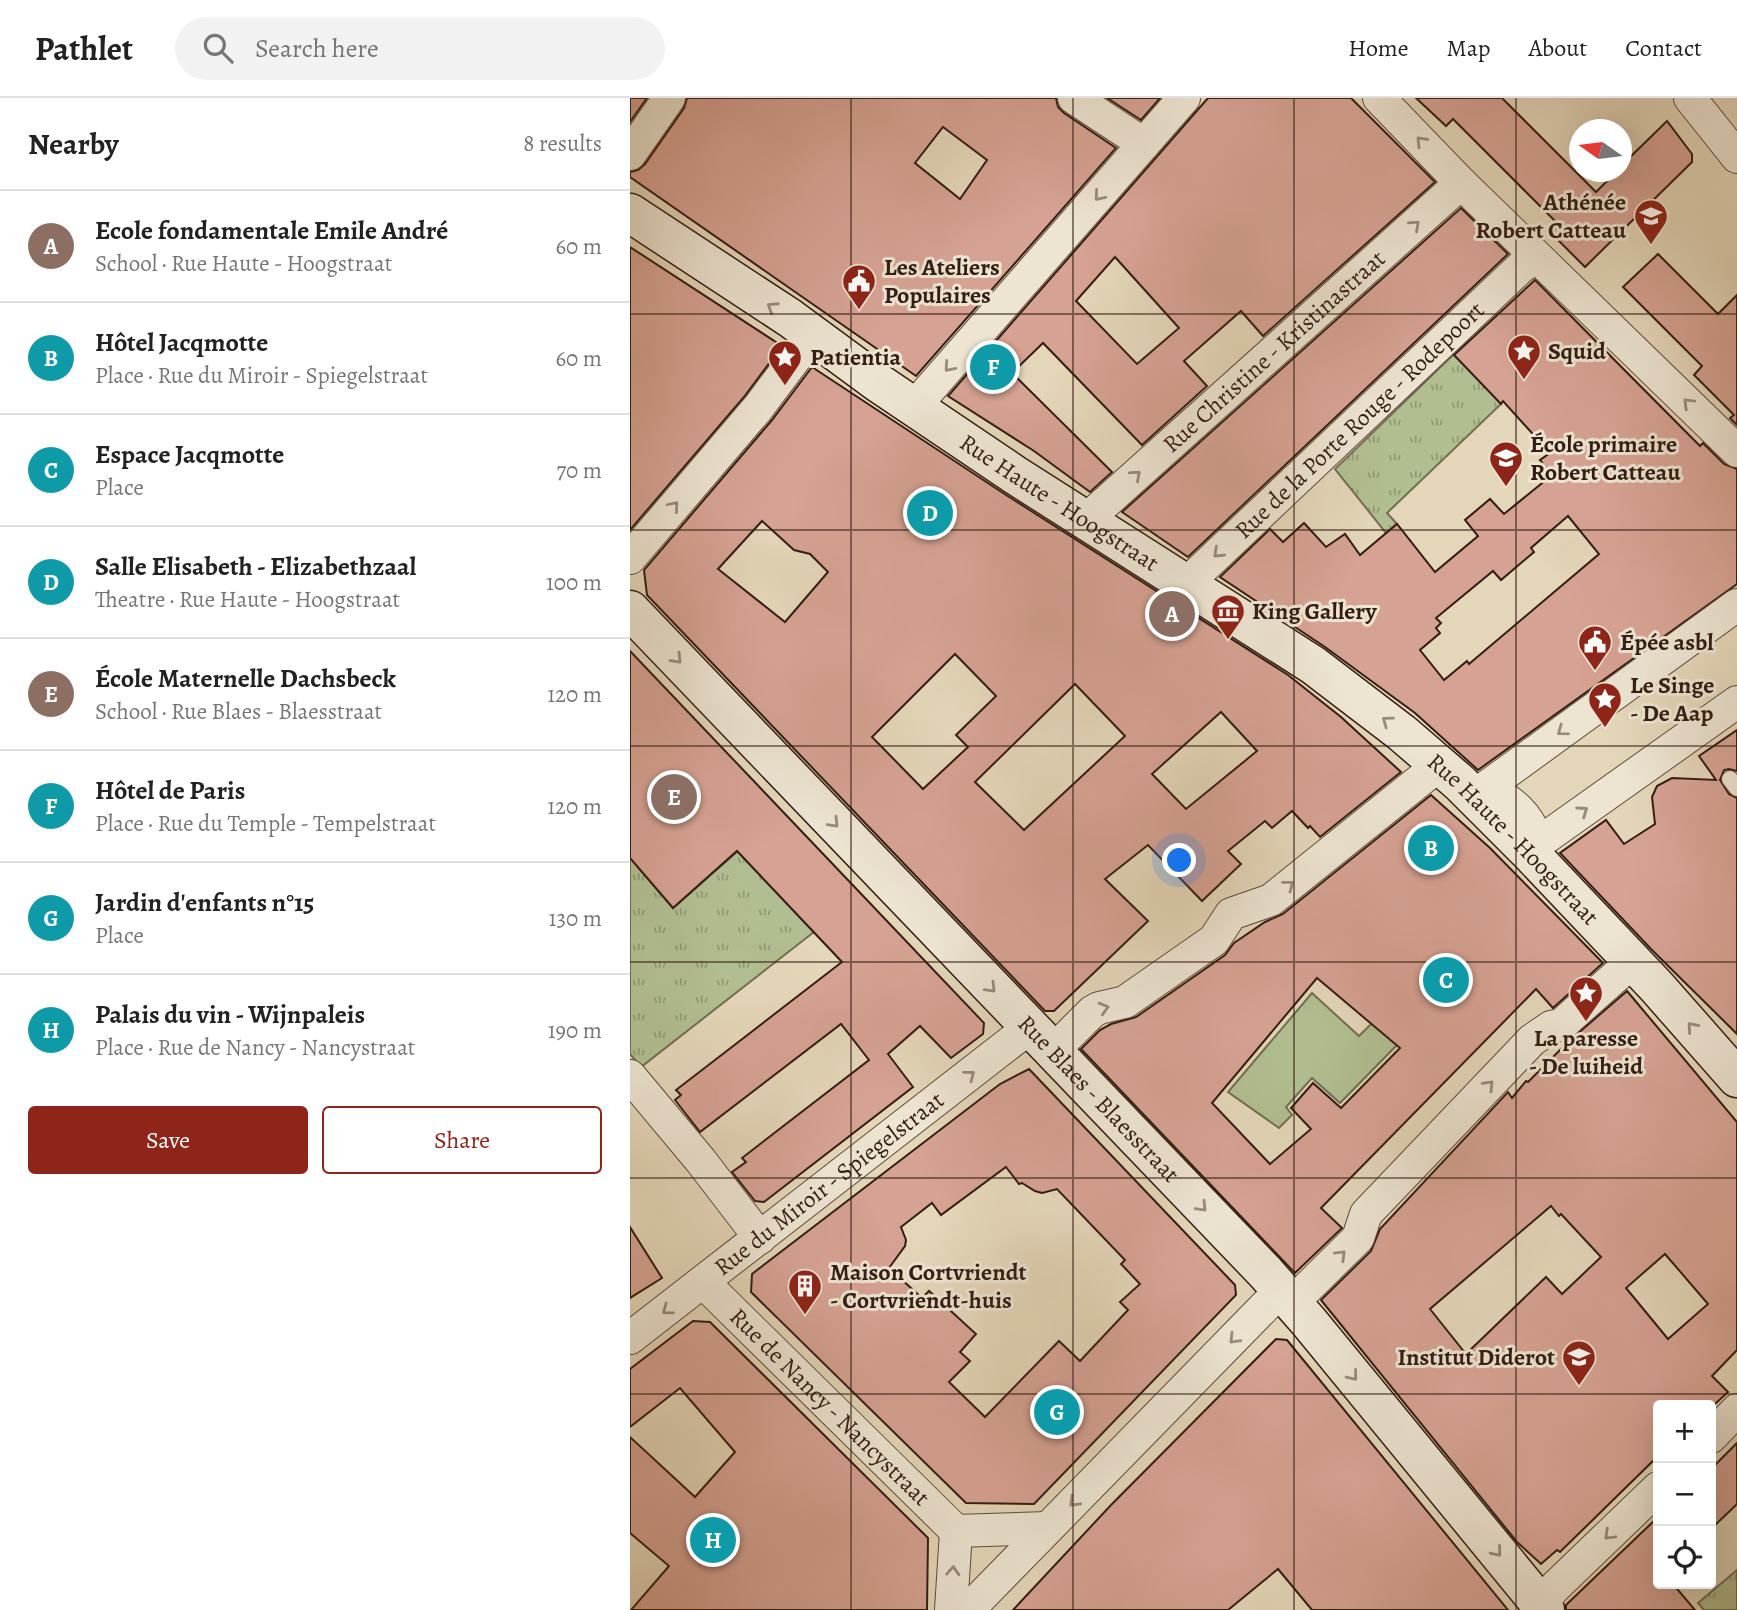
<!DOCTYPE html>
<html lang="en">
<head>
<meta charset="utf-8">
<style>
  :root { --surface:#fff; --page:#f2f2f2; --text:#222; --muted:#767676; --line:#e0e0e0; --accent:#8f2418 }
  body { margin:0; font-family:Alegreya,serif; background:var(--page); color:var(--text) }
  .controls { position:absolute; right:21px; bottom:21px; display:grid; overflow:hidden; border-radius:7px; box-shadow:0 7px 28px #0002 }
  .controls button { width:63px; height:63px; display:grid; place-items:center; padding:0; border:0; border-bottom:2px solid var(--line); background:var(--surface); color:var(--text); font:35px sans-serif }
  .compass { position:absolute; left:939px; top:21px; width:63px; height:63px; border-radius:50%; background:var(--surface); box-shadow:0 7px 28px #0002; rotate:284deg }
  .you { position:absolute; left:550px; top:763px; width:24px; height:24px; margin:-18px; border:5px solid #fff; border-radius:50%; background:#1a73e8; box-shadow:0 0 0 10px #1a73e833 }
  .badge { display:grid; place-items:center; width:46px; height:46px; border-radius:50%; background:var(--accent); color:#fff; font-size:23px; font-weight:700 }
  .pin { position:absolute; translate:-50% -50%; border:4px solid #fff; box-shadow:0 2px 7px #0006 }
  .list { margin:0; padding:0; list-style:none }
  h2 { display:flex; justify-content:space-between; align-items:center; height:91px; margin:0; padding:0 28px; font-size:30px }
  h2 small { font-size:23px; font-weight:400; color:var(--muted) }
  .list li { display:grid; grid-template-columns:46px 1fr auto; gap:21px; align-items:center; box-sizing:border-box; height:112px; padding:0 28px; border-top:2px solid var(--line) }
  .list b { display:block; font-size:26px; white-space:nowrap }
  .list p { margin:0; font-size:23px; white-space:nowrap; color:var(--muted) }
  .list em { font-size:23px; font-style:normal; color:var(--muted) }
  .actions { display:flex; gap:14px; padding:21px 28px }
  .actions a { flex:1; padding:16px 0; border:2px solid var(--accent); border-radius:7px; text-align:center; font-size:24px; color:var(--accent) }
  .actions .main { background:var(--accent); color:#fff }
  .icon { flex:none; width:38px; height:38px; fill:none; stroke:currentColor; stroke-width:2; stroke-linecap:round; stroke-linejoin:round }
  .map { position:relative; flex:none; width:1107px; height:1512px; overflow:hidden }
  header { display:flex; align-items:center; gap:42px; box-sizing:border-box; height:98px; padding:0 35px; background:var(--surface); border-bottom:2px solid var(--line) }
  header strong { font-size:33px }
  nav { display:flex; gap:38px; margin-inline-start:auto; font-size:24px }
  .search { width:490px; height:63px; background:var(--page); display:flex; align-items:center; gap:18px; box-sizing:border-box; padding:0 24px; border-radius:38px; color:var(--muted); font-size:26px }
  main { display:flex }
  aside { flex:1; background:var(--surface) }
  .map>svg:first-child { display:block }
</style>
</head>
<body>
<header>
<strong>Pathlet</strong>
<div class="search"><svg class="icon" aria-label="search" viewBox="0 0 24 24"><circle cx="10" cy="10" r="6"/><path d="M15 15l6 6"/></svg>Search here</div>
<nav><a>Home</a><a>Map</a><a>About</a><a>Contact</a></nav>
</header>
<main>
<aside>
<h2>Nearby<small>8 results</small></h2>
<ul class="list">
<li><span class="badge" style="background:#8d6e63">A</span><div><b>Ecole fondamentale Emile André</b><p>School · Rue Haute - Hoogstraat</p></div><em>60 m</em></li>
<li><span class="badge" style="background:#0f9aa8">B</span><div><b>Hôtel Jacqmotte</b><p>Place · Rue du Miroir - Spiegelstraat</p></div><em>60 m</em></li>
<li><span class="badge" style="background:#0f9aa8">C</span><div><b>Espace Jacqmotte</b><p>Place</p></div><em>70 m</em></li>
<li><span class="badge" style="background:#0f9aa8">D</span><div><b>Salle Elisabeth - Elizabethzaal</b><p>Theatre · Rue Haute - Hoogstraat</p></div><em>100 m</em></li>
<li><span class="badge" style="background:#8d6e63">E</span><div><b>École Maternelle Dachsbeck</b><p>School · Rue Blaes - Blaesstraat</p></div><em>120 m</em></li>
<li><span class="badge" style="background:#0f9aa8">F</span><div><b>Hôtel de Paris</b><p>Place · Rue du Temple - Tempelstraat</p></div><em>120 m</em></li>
<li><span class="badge" style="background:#0f9aa8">G</span><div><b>Jardin d'enfants n°15</b><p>Place</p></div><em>130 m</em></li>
<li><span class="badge" style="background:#0f9aa8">H</span><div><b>Palais du vin - Wijnpaleis</b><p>Place · Rue de Nancy - Nancystraat</p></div><em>190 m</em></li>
</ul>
<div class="actions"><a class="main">Save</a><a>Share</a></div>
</aside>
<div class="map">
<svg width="1107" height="1512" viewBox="0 0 1107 1512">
  <defs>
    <pattern id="park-tufts" width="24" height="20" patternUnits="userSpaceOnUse" patternTransform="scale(1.75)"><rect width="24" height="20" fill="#b1be91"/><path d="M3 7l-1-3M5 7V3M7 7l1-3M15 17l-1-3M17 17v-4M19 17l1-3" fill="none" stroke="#919a75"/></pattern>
  </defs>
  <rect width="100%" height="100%" fill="#e4d6b9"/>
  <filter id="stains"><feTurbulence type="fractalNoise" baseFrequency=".00286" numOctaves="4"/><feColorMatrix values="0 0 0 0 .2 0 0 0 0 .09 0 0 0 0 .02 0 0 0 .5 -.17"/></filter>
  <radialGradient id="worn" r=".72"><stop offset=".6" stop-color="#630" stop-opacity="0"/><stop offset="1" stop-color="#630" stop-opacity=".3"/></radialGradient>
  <path fill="#b1be91" stroke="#726e52" stroke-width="2" d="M682 895 729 938 742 925 767 947 710 1005 682 980 656 1009 662 1017 649 1030 598 994Z"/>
  <g fill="url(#park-tufts)" stroke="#726e52" stroke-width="2">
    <path d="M824 256 871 306 757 415 767 426 756 435 705 371Z"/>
    <path d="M108 753 184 834 11 969 0 956V760L43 810Z"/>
    <path d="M1107 1472V1512H1074L1068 1505Z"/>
  </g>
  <g fill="#d6a293" stroke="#331d13" stroke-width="2" fill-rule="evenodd">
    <path d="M0 0H17L0 24Z"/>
    <path d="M57 0H426L428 9 434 15 486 50 286 278 0 79V74L8 72 15 66 54 10ZM313 29 357 62 330 101 285 65Z"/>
    <path d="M477 0H530L511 22Z"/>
    <path d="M578 0H721L805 84 633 238 611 213 554 263 577 288 512 347 413 245 382 275 482 374 460 394 404 353 318 298ZM485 159 549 230 507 266 446 203Z"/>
    <path d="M786 0H872L966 94 986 74H991V68L1037 23 1062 56V64L955 169 921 135 929 127 823 21 816 28Z"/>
    <path d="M831 110 878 156 558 459 492 414Z"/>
    <path d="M0 149 152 248 114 299 0 432Z"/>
    <path d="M1028 156 1088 216 1107 197V327L1100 320 1104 317 1064 277 1072 268 993 189Z"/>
    <path d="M905 182 1070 348 1073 345 1094 366 1107 371V486L848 672 785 615 695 549 590 479 640 431 653 444 674 425 696 449 715 436 730 457 767 426 805 474 848 438 835 422 860 401 874 416 922 377 910 362 920 355 873 303 871 306 824 257ZM938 418 969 456 839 566 837 563 814 582 790 552 810 535 806 530 811 525 806 520 863 473 871 482 904 454 901 450Z"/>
    <path d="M182 269 373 395 658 577 711 619 771 674 690 739 680 728 678 730 662 713 642 730 635 723 598 753 611 766 572 803 518 747 475 781 518 823 424 913H415L17 497 14 472 142 322ZM132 423 164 452 180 456 198 474 155 524 88 471ZM325 556 366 598 326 637 338 649 293 691 242 639ZM445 586 495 638 394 732 345 684ZM591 614 627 653 556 711 522 676Z"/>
    <path d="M0 553 354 925 353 936 321 960 290 928 258 956 283 989 134 1104 125 1103 102 1074 116 1064 112 1060 239 962 211 926 70 1034 45 1002 51 997 46 992 212 864 107 753 43 810 0 760Z"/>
    <path d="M1107 632V673L1099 671 1094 672 1090 682 1099 696 1107 700V936L1021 851 930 755 976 722 994 746 1025 726 1022 699 1027 688 1042 680 1086 682 1069 658Z"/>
    <path d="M801 697 860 750 973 865 923 910 906 891 691 1110 712 1130 665 1175 451 951 470 932 481 926 506 919 595 857 604 845 635 824 653 816ZM687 880 770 950 711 1010 683 985 661 1010 681 1031 640 1066 582 1005Z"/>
    <path d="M997 893 1107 1024V1252L1082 1278 1098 1294 1084 1307H1028V1358L930 1454 927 1452 911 1466 887 1444 691 1202 741 1153 750 1131 878 994 882 1000 896 983 898 984 938 944ZM921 1108 929 1118 931 1116 971 1159 932 1196 916 1179 836 1256 800 1211ZM1035 1156 1078 1206 1038 1241 996 1190Z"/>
    <path d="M399 971 605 1187 606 1197 404 1406 336 1405 121 1194 122 1176 370 986ZM376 1069 389 1086 392 1085 405 1093 412 1095 427 1091 495 1162 491 1166 510 1186 490 1204 498 1212 450 1263 429 1243 355 1319 319 1284 340 1263 330 1254 346 1236 299 1193 292 1200 259 1170 275 1148 276 1142 271 1129 302 1105 311 1117Z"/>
    <path d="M0 1129 32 1180 0 1200Z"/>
    <path d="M63 1223 80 1224 298 1440 297 1512H1L39 1468 0 1435V1339L65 1399 105 1354 50 1290 0 1329V1271Z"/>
    <path d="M646 1241 657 1242 878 1512H682L648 1471 598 1512H383L481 1407Z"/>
    <path d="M1107 1345V1406L1081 1431V1371Z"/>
    <path d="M1028 1419V1486H1043L1065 1512H936V1507Z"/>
  </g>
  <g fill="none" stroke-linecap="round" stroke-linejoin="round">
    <g stroke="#5f4b3c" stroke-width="18">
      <path id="lane" d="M1100 681 1107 690"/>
    </g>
    <g stroke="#5f4b3c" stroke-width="34">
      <g id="street">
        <path d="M444 0 514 46"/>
        <path d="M749 0 831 85 1107 353"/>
        <path d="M1060 0 1107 59"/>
        <path d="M0 56 39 0"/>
        <path d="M284 309 554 0"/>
        <path id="s1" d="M455 423 831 85"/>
        <path d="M0 460 128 310 182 238"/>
        <path id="s2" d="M555 487 891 169 906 159"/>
        <path d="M862 695C881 701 899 719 905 738"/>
        <path d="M844 698 1107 507"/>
        <path d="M900 755 911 743 1107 604"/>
        <path d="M423 953 462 914 469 910 495 904 584 842 601 816 641 802 809 667"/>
        <path d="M0 978 71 1063 130 1140"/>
        <path id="s3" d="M73 1184 326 1433"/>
        <path d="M662 1205 728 1140 736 1116 902 942 921 929 931 927 1002 864"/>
        <path id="s4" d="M0 1240 399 930"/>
        <path d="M1081 1339 1107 1312"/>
        <path d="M326 1433 418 1430"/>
        <path d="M321 1512 326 1433"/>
        <path d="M338 1512 651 1192"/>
        <path d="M906 1512 924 1490 1028 1390"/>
      </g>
    </g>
    <g stroke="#331d13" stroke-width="41">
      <g id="secondary">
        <path id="s5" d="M0 115 160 220 247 284 385 377 683 567 772 635 830 685 900 755 1026 888 1107 980"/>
        <path id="s6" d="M0 512 636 1175 679 1224 915 1512"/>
      </g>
    </g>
    <use href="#lane" stroke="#ede4d2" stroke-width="16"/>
    <use href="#street" stroke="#ede4d2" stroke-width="32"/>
    <use href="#secondary" stroke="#ede4d2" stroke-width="38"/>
  </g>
  <defs><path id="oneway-chevron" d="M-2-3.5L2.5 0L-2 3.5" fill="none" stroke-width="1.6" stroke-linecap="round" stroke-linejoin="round" transform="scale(1.75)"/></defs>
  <g stroke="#998a7c">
    <use href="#oneway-chevron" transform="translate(791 43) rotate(-134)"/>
    <use href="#oneway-chevron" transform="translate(469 98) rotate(131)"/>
    <use href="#oneway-chevron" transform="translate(785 127) rotate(-42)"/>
    <use href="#oneway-chevron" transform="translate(142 209) rotate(-147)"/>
    <use href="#oneway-chevron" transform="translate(319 269) rotate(131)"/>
    <use href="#oneway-chevron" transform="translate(1058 305) rotate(-136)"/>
    <use href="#oneway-chevron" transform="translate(506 377) rotate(-42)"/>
    <use href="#oneway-chevron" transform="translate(44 408) rotate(-50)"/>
    <use href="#oneway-chevron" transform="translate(588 455) rotate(137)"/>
    <use href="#oneway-chevron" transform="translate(47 561) rotate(46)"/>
    <use href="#oneway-chevron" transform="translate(757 623) rotate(-143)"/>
    <use href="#oneway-chevron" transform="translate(932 633) rotate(144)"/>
    <use href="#oneway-chevron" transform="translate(953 713) rotate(-35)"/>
    <use href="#oneway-chevron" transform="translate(204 725) rotate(46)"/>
    <use href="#oneway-chevron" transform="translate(659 787) rotate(-38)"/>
    <use href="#oneway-chevron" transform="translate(361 890) rotate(46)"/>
    <use href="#oneway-chevron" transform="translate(474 910) rotate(-16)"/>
    <use href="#oneway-chevron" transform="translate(1062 929) rotate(-131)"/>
    <use href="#oneway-chevron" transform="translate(340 977) rotate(-38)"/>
    <use href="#oneway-chevron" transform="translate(859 987) rotate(-46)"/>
    <use href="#oneway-chevron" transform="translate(572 1109) rotate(46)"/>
    <use href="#oneway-chevron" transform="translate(711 1157) rotate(-45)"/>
    <use href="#oneway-chevron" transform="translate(37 1212) rotate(143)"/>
    <use href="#oneway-chevron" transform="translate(604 1241) rotate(134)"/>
    <use href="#oneway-chevron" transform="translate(723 1278) rotate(51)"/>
    <use href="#oneway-chevron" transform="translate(444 1404) rotate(135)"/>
    <use href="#oneway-chevron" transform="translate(979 1437) rotate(136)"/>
    <use href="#oneway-chevron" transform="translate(867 1454) rotate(51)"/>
    <use href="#oneway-chevron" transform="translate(323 1473) rotate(-87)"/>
  </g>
  <path fill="none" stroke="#331d13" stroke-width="2" stroke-opacity="0.55" d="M221 0V1512M443 0V1512M664 0V1512M886 0V1512M0 216H1107M0 432H1107M0 648H1107M0 864H1107M0 1080H1107M0 1296H1107"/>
  <defs>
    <g id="school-pin" transform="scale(1.75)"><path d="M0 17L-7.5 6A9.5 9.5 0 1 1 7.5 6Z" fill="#8f2418" stroke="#ede4d2"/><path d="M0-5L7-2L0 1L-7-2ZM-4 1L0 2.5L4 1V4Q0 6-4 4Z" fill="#fff"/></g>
    <g id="civic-pin" transform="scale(1.75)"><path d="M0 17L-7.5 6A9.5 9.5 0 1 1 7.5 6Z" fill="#8f2418" stroke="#ede4d2"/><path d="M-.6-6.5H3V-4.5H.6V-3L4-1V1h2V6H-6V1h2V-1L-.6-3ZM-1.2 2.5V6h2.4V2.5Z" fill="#fff"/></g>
    <g id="sight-pin" transform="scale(1.75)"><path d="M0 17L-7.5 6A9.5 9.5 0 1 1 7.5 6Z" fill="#8f2418" stroke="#ede4d2"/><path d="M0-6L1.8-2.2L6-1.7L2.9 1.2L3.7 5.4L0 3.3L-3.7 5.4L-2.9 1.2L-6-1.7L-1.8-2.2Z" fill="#fff"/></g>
    <g id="museum-pin" transform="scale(1.75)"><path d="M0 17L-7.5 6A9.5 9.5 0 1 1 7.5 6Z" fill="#8f2418" stroke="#ede4d2"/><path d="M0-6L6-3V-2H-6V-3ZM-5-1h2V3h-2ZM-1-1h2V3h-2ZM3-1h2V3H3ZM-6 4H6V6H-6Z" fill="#fff"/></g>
    <g id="building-pin" transform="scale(1.75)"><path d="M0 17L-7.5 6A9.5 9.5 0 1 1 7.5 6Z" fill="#8f2418" stroke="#ede4d2"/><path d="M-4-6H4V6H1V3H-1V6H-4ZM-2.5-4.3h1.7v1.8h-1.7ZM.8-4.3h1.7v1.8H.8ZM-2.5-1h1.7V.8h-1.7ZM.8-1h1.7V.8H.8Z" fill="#fff"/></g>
  </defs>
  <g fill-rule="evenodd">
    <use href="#school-pin" x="1021" y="118"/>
    <use href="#civic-pin" x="229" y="183"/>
    <use href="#sight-pin" x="894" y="253"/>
    <use href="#sight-pin" x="155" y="259"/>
    <use href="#school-pin" x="876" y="360"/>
    <use href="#museum-pin" x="598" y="513"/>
    <use href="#civic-pin" x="965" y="544"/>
    <use href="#sight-pin" x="975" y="601"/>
    <use href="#sight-pin" x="956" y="895"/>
    <use href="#building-pin" x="175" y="1188"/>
    <use href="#school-pin" x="949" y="1259"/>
  </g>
  <g text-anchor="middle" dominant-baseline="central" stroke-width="6" stroke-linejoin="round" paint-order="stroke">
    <g font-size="24" font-weight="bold" fill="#331d13" stroke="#ede4d2" text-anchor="start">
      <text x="996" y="104" text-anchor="end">Athénée<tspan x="996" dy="28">Robert Catteau</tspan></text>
      <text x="254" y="169">Les Ateliers<tspan x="254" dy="28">Populaires</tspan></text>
      <text x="918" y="253">Squid</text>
      <text x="180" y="259">Patientia</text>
      <text x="900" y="346">École primaire<tspan x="900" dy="28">Robert Catteau</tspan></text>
      <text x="622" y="513">King Gallery</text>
      <text x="990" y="544">Épée asbl</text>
      <text x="1000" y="587">Le Singe<tspan x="1000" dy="28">- De Aap</tspan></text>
      <text x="956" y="940" text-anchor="middle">La paresse<tspan x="956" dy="28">- De luiheid</tspan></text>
      <text x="200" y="1174">Maison Cortvriendt<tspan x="200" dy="28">- Cortvriendt-huis</tspan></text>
      <text x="925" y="1259" text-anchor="end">Institut Diderot</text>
    </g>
    <g font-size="24" fill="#331d13" stroke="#ede4d2">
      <text stroke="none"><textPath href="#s1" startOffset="254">Rue Christine - Kristinastraat</textPath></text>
      <text stroke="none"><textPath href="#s2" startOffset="240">Rue de la Porte Rouge - Rodepoort</textPath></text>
      <text stroke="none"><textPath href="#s5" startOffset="518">Rue Haute - Hoogstraat</textPath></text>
      <text stroke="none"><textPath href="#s5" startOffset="1085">Rue Haute - Hoogstraat</textPath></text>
      <text stroke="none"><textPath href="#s6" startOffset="677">Rue Blaes - Blaesstraat</textPath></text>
      <text stroke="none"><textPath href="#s4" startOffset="252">Rue du Miroir - Spiegelstraat</textPath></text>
      <text stroke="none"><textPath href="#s3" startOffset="178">Rue de Nancy - Nancystraat</textPath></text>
    </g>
  </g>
  <rect width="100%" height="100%" filter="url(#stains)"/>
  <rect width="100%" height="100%" fill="url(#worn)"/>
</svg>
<div class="controls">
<button>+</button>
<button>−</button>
<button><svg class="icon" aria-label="locate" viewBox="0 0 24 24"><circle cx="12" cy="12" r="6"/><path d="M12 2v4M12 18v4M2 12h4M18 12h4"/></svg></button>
</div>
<svg class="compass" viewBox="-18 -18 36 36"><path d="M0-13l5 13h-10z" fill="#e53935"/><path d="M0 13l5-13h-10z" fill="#767676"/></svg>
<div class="you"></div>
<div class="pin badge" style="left:542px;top:516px;background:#8d6e63">A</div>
<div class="pin badge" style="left:801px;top:750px;background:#0f9aa8">B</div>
<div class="pin badge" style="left:816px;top:882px;background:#0f9aa8">C</div>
<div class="pin badge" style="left:300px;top:415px;background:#0f9aa8">D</div>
<div class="pin badge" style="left:44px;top:699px;background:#8d6e63">E</div>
<div class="pin badge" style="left:363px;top:269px;background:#0f9aa8">F</div>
<div class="pin badge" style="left:427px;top:1314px;background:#0f9aa8">G</div>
<div class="pin badge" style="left:83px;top:1442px;background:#0f9aa8">H</div>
</div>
</main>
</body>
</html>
